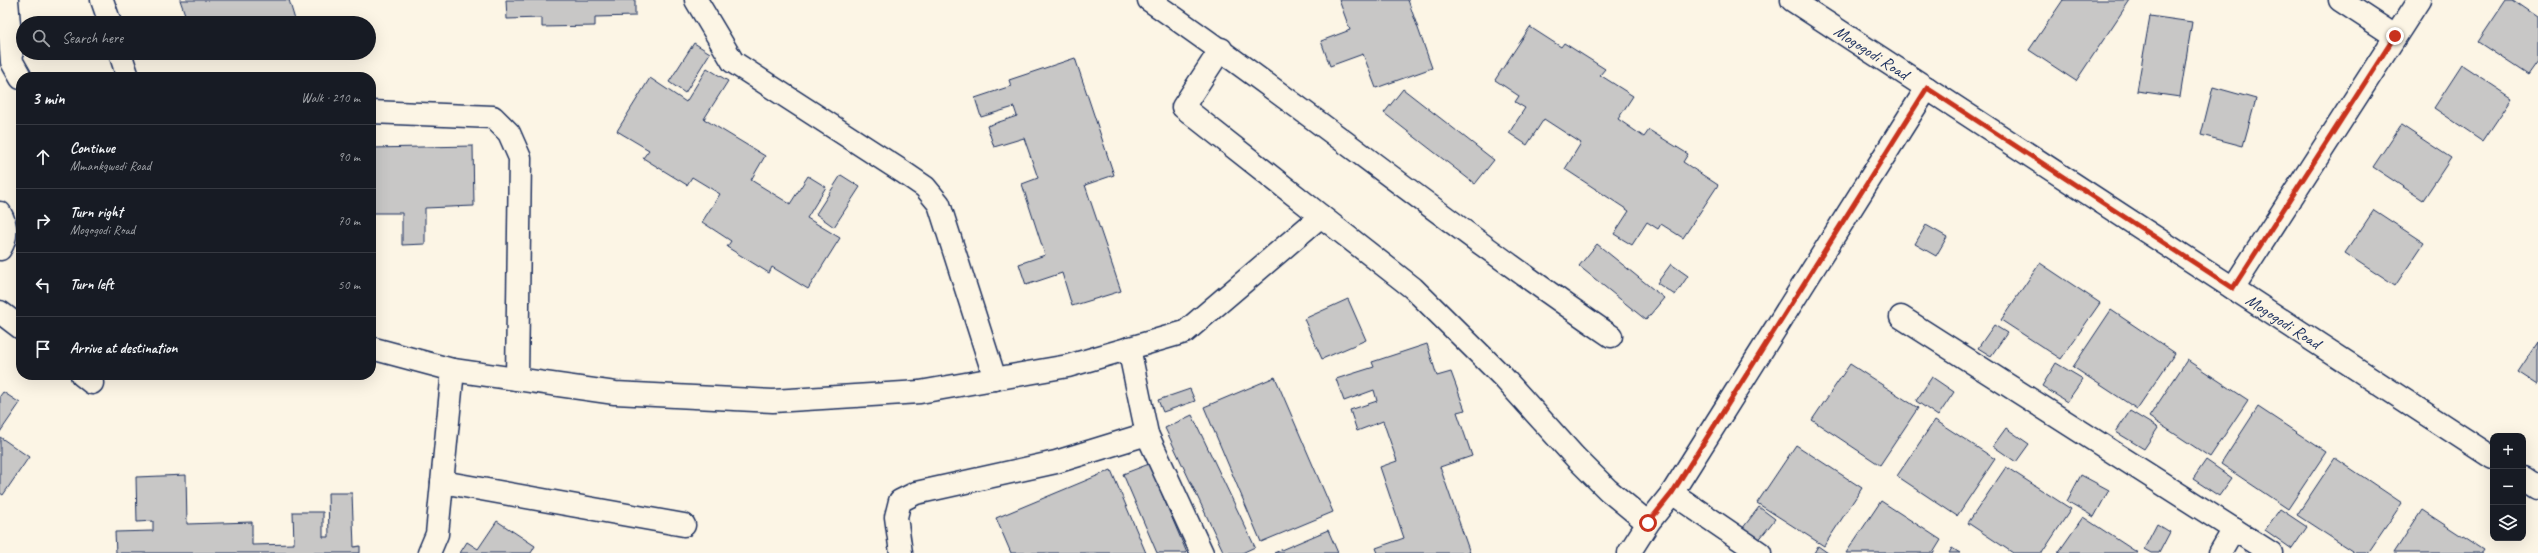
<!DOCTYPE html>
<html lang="en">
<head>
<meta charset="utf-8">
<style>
  :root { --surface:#171b24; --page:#242831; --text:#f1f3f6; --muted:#9ea1a6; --line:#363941 }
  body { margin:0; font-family:Caveat,sans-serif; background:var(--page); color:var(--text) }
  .controls { position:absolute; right:12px; bottom:12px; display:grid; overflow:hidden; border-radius:8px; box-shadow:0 4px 16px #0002 }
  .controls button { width:36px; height:36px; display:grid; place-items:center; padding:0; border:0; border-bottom:1px solid var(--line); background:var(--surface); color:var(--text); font:20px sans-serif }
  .stop { position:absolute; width:12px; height:12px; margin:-9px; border:3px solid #c8321e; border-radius:50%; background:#fff }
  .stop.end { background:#c8321e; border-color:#fff; box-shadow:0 1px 4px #0008 }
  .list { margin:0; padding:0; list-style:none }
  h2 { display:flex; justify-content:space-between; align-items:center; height:52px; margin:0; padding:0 16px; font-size:17px }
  h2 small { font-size:13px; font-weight:400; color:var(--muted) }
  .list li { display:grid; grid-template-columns:26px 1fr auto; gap:12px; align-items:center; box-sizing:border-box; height:64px; padding:0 16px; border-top:1px solid var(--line) }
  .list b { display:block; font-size:15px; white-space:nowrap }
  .list p { margin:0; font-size:13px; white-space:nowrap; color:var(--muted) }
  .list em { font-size:13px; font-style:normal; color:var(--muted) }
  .icon { flex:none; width:22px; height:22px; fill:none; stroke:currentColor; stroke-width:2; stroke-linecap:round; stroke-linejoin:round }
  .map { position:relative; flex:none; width:2538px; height:553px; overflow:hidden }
  .search { position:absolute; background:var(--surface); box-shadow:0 4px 16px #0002; left:16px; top:16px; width:360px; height:44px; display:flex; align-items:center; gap:10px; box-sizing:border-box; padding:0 14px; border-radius:22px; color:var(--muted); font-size:15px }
  .panel { position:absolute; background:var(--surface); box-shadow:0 4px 16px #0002; left:16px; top:72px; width:360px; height:308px; border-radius:16px }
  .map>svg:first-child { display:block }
</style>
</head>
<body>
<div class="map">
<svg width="2538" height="553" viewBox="0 0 2538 553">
  <rect width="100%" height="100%" fill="#fcf5e5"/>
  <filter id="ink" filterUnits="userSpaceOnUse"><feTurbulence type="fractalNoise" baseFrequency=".025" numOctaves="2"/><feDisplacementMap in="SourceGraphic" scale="8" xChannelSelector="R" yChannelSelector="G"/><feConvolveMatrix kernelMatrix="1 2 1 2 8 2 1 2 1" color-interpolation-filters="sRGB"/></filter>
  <g filter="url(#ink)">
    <g fill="#c8c7c6" stroke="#1b2f5e">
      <path d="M180 0H289L296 23H220L218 17 199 23H188Z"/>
      <path d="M506 0H635V16L595 17V26L542 27V18L507 19Z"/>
      <path d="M1339 0H1408L1432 68 1376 88 1363 54 1330 66 1321 41 1350 30Z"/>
      <path d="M2063 0H2130L2076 81 2029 50Z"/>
      <path d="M2506 0H2513L2538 17V61L2528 75 2478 42Z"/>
      <path d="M2150 16 2192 22 2180 97 2137 91Z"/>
      <path d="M1530 27 1561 47 1564 43 1605 69 1600 75 1633 96 1618 119 1644 137 1649 130 1688 154 1683 162 1718 185 1683 238 1661 224 1658 229 1647 222 1632 245 1614 234 1629 211 1565 169 1581 143 1544 119 1527 145 1509 133 1525 108 1515 102 1519 96 1495 80Z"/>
      <path d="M694 43 710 53 685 93 669 82Z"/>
      <path d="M1075 58 1114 175 1085 185 1121 291 1072 306 1062 273 1026 285 1019 264 1045 255 1022 184 1038 178 1024 138 994 147 987 126 1017 116 1014 107 981 117 975 98 1011 86 1009 80Z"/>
      <path d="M2462 65 2512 98 2483 141 2434 108Z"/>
      <path d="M707 68 728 81 704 119 765 156 751 180 790 204 808 176 826 187 807 218 840 238 808 289 772 267 769 273 727 247 731 241 702 222 720 194 692 177 687 185 643 158 649 150 617 131 650 78 686 102Z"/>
      <path d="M2213 87 2256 99 2243 146 2201 135Z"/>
      <path d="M1403 89 1494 160 1475 184 1384 113Z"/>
      <path d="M2401 125 2451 158 2423 200 2373 167Z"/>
      <path d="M473 146 474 206 425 208V244L402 245V213H371V148Z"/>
      <path d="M841 175 860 187 834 227 816 214Z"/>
      <path d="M2374 210 2424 243 2395 286 2345 253Z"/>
      <path d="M1926 225 1947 237 1936 256 1915 244Z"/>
      <path d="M1597 244 1664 298 1646 320 1579 266Z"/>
      <path d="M2040 263 2100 303 2061 359 2001 320Z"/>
      <path d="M1671 264 1688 276 1675 295 1657 283Z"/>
      <path d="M1348 299 1366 340 1322 359 1304 319Z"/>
      <path d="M2111 310 2175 353 2137 409 2073 367Z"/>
      <path d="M1994 325 2007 333 1991 356 1978 348Z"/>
      <path d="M2538 342V385L2518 372Z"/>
      <path d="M1427 344 1437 376 1451 372 1465 410 1457 412 1472 456 1440 467 1470 553H1378L1376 548 1404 538 1380 467 1397 461 1383 421 1357 431 1350 410 1377 401 1374 390 1344 401 1336 379 1374 367 1372 362Z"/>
      <path d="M2187 360 2248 400 2210 457 2149 417Z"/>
      <path d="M2056 363 2083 379 2067 402 2042 386Z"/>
      <path d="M1850 364 1918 408 1880 465 1812 420Z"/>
      <path d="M1275 377 1333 512 1261 542 1204 407Z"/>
      <path d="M1932 377 1954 392 1938 416 1916 401Z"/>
      <path d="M1190 389 1195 401 1163 412 1158 400Z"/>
      <path d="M3 392 20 403 0 432V396Z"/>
      <path d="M2258 407 2326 452 2288 509 2221 464Z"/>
      <path d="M2130 411 2158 428 2144 449 2116 432Z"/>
      <path d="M1192 415 1255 547 1242 553H1224L1165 428Z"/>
      <path d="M1935 420 1995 459 1957 516 1897 476Z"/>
      <path d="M2006 428 2029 444 2016 462 1993 446Z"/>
      <path d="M0 437 29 457 3 495 0 493Z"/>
      <path d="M1796 445 1862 488 1824 546 1757 503Z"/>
      <path d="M2335 458 2402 503 2368 553H2355L2297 515Z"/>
      <path d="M2206 460 2232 478 2219 496 2193 479Z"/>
      <path d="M1149 464 1187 553H1157L1123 474Z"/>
      <path d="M2006 467 2071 509 2042 553H2013L1968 523Z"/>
      <path d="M1111 470 1146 553H1011L996 518Z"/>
      <path d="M186 475 187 524 252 522V545L294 544 293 512H323V537H329L328 493H352L354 547 360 546V553H116L115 532 153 531V521L137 522 136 477Z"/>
      <path d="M2081 475 2109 490 2094 517 2067 501Z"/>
      <path d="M1881 501 1941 540 1933 553H1846Z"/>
      <path d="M1759 507 1775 519 1758 541 1742 529Z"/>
      <path d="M2280 509 2307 527 2292 549 2265 530Z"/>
      <path d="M2422 510 2483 550 2481 553H2394Z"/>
      <path d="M2083 517 2138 553H2058Z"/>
      <path d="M497 521 535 546 531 553H460L467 542 478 549Z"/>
      <path d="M2157 524 2170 532 2159 553H2151L2144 549Z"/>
      <path d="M1328 530 1338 553H1274Z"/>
      <path d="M1818 546 1828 553H1814Z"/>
      <path d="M1952 548 1960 553H1949Z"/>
    </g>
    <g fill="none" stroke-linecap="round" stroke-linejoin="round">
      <g stroke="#1b2f5e" stroke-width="25">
        <g id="minor">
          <path d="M7 0 12 62 21 78"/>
          <path d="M102 0 110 23"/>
          <path d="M696 0 733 62 903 172 925 187 939 204 995 379"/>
          <path d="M1149 0C1306 108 1454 229 1611 336"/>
          <path id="s1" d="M1792 0 2493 458"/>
          <path d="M2340 0 2395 36"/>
          <path d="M120 53 128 77"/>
          <path d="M371 112 493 117 509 133 520 158 517 379"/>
          <path d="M0 213C7 225 7 238 0 249"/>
          <path d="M1321 216 1413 288 1502 376 1575 457 1608 490 1648 523"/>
          <path d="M2233 288 2419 0"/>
          <path d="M0 312 21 328"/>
          <path d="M1901 317 2271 553"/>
          <path d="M371 348 453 370 615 393 773 401 920 392 1068 366 1185 332 1321 216 1183 107 1221 49"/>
          <path d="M1129 348 1147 434 1202 553"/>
          <path d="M82 375 92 383"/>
          <path d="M2523 478 2538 488"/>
          <path d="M442 482 684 525"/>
          <path d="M1672 493 1760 553"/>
          <path d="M429 553 437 534 453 370"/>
          <path d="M901 553 896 517 900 501 916 493 1056 462 1147 434"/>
          <path d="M1629 553 1648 523 1672 493 1927 88"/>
          <path d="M2220 553 2234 529"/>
        </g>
      </g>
      <use href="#minor" stroke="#fcf5e5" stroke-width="22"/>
    </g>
  </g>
  <g fill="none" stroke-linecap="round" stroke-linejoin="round" filter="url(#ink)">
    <path stroke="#c8321e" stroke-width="5" d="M1648 523 1672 493 1927 88 2233 288 2395 36"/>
  </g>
  <g text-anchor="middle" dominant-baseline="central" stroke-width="3.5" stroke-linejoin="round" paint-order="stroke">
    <g font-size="17" fill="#1b2f5e" stroke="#fcf5e5">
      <text stroke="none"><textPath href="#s1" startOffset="95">Mogogodi Road</textPath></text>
      <text stroke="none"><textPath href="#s1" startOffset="587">Mogogodi Road</textPath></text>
    </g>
  </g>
</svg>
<div class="controls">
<button>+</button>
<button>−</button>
<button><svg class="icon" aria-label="layers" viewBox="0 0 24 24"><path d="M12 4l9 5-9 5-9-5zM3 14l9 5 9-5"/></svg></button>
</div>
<div class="stop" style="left:1648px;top:523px"></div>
<div class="stop end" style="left:2395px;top:36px"></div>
<div class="search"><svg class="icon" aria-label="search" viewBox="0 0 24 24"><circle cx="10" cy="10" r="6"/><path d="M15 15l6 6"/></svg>Search here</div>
<section class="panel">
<h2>3 min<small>Walk · 210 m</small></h2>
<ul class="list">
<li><svg class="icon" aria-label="ahead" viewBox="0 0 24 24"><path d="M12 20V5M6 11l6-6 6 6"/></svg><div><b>Continue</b><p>Mmankgwedi Road</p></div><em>90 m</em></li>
<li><svg class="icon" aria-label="right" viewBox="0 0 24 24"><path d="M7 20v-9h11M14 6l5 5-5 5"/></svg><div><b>Turn right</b><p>Mogogodi Road</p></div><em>70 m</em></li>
<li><svg class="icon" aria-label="left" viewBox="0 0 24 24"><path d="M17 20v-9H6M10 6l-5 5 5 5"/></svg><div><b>Turn left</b></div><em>50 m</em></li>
<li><svg class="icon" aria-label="arrive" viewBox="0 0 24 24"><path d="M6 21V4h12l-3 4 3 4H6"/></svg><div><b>Arrive at destination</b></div></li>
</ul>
</section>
</div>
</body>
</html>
